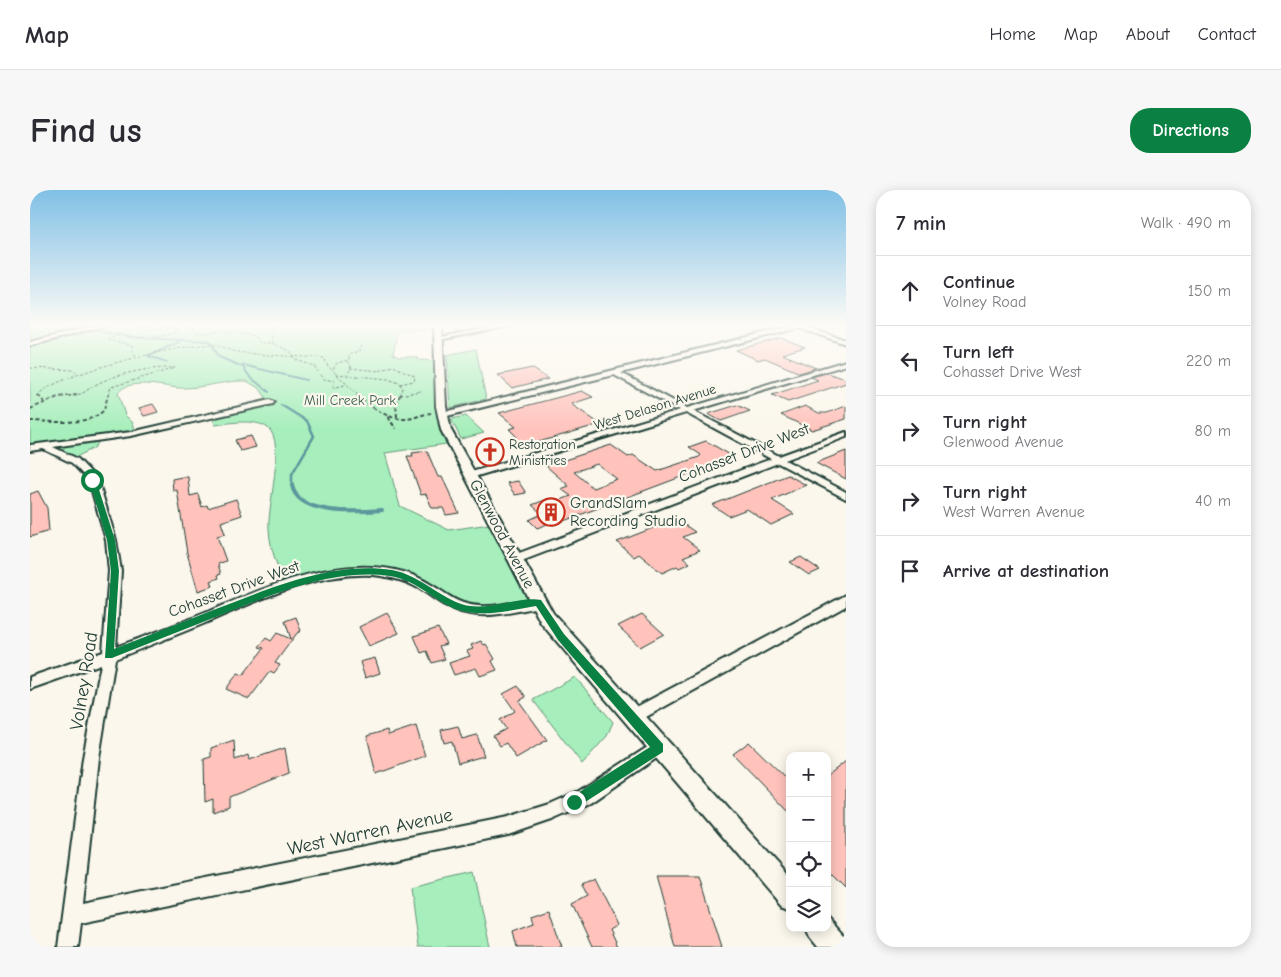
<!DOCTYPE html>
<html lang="en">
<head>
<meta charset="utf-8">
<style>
  :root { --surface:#fff; --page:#f7f7f7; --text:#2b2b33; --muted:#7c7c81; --line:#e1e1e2; --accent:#0b8043 }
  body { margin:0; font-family:"Comic Neue",sans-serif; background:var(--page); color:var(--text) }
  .controls { position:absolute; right:15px; bottom:15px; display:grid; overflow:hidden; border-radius:10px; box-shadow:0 2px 12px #0003 }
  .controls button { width:45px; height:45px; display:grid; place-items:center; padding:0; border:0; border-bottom:1px solid var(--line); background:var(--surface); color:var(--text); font:25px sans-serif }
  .stop { position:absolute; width:15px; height:15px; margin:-11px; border:4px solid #0b8043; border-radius:50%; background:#fff }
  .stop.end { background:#0b8043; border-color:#fff; box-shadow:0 1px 5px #0008 }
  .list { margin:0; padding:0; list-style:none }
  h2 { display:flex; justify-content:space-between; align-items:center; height:65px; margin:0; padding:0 20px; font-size:21px }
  h2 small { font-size:16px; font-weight:400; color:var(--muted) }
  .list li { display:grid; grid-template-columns:32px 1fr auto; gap:15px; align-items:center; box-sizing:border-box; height:70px; padding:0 20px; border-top:1px solid var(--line) }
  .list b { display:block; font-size:19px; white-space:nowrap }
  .list p { margin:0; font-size:16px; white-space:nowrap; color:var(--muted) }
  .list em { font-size:16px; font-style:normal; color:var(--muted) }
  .icon { flex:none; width:28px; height:28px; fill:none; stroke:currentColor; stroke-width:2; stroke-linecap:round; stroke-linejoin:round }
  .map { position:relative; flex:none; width:816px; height:757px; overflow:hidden; border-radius:20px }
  header { display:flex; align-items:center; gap:30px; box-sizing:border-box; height:70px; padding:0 25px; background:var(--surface); border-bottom:1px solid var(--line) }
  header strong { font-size:24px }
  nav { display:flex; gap:28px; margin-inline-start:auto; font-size:18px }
  .intro { display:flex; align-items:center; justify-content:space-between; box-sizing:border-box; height:120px; padding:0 30px }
  h1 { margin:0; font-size:35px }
  .button { padding:12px 22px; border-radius:20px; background:var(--accent); color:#fff; font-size:18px; font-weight:700 }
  main { display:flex; gap:30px; padding:0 30px }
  aside { flex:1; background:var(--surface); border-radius:20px; box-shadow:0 2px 12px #0003 }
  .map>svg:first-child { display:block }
</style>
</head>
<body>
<header>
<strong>Map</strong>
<nav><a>Home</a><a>Map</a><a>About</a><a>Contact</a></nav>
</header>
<div class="intro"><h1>Find us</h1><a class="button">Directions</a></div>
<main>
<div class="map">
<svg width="816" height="757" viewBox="0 0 816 757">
  <rect width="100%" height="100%" fill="#fbf7ec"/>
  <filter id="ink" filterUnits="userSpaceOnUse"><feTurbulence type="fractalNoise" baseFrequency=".02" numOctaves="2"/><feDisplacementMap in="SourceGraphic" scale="10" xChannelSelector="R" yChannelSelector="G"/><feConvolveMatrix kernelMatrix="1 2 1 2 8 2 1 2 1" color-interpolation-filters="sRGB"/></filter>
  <g filter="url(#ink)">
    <g fill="#a6eebb" stroke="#629678">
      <path d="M0 135H408V140H368L363 164 368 167H387L388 170 409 171 413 225 423 253 355 263 370 316 419 340 466 333 508 412 439 420 391 394 330 381 256 397C248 378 240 360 239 339 237 317 256 252 238 238 224 228 200 233 185 235L182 225 239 212 230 199 217 191C194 190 172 199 148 198 133 196 97 188 88 203L95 225 103 233 106 243 71 249 64 258 42 269 17 258H0Z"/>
      <path d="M446 159 456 209 420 218 417 165Z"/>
      <path d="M436 226 437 227 454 243 431 249 421 229Z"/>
      <path d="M545 487 583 532 577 546 552 574 503 510Z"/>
      <path d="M444 682 460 757H388L380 697Z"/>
    </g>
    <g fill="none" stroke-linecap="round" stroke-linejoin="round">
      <g stroke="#5c979d" stroke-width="2">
        <path d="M52 135C94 152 136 148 180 151L189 167 213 177 220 187 239 202"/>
        <path d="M137 172 118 166 149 152"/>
        <path d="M213 175 276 190"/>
      </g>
      <path stroke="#5c979d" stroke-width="2.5" d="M251 215 277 231 284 246 262 284V296"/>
      <path stroke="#5c979d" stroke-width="4" d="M262 295C267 326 329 322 352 320"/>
    </g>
    <g fill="#ffc3bc" stroke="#1f3d34" fill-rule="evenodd">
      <path d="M751 148 775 157 752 164 786 178 770 183 735 168 728 170 706 160Z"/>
      <path d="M502 178 518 189 482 198 468 185Z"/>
      <path d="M797 183 816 189V193L758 212 742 205 788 190 781 187Z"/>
      <path d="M552 201 563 207 541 214 570 234 492 257 480 249 487 247 479 239 486 237 469 223Z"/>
      <path d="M123 214 128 222 114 226 109 218Z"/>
      <path d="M707 215 720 221 691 231 678 224Z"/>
      <path d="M775 216 789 223H797L816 216V229L782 240 751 225Z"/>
      <path d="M221 246 226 257 210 261 205 250Z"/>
      <path d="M676 251 704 267 523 335 520 333 507 338 499 330 512 324 502 315 515 310 520 314 541 306 531 299 539 296 516 276 581 255 598 267 603 265 627 281 669 267 671 265 659 257ZM567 274 587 289 563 298 544 282Z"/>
      <path d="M397 261 408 287H412L429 323 416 325 413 318H402L396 304 391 305 377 266H383L382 263Z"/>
      <path d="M816 261V289L786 273Z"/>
      <path d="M758 285 776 295 742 310 764 324 741 335 717 319 699 326 682 315Z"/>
      <path d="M152 287H158L160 306 168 304 172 317 177 315 178 318 206 309 212 325 191 332 195 344 187 346 196 371 188 374 191 384 188 385 189 388 181 391 183 396 168 401 157 363 147 300 143 301 142 289Z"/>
      <path d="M488 291 496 303 485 305 477 293Z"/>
      <path d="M8 301 17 318 19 341 0 347V304Z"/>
      <path d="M646 329 665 342 653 347 670 360 653 367 660 373 649 378 647 376 632 383 609 364 604 367 587 352Z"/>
      <path d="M771 367 790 380 779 385 760 372Z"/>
      <path d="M357 423 369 443 339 456 329 437Z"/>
      <path d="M612 424 634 444 610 457 588 436Z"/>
      <path d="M266 427 271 441 267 443 245 473 250 475 244 483 240 481 219 509 196 499 208 483 213 485 234 458 229 457 236 448 241 451 247 443 261 449 255 431Z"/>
      <path d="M408 438 416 454 409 456 415 469 402 473 397 461 391 463 384 446Z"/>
      <path d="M451 451 454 455 456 454 465 469 462 471 467 480 450 486 446 478 424 485 419 473 440 466 437 461 443 459 441 455Z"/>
      <path d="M345 468 350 483 335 488 330 472Z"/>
      <path d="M488 496 496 507 489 511 517 550 486 568 476 553 470 556 463 546 476 539 470 530 485 521 473 504Z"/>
      <path d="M386 536 395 566 346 584 337 546 357 540 358 545Z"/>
      <path d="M428 536 432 549 447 545 454 566 428 573 422 551 414 553 411 540Z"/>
      <path d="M204 550 205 570 218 565 219 570 255 558 259 583 199 607V616L183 622V609L175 612 174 569 181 567V558Z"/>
      <path d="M719 552 760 592V623L703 564Z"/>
      <path d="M816 571V698L797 679V586Z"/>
      <path d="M626 686H670L692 757H645Z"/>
      <path d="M564 689 587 735 579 740 587 757H562L542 714 557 706 551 695Z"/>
      <path d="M519 719 532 757H487L483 741 504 733 502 725Z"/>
    </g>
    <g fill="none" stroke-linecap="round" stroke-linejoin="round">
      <g stroke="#1f3d34" stroke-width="4">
        <g id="street">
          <path d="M68 135H77L0 156V152Z"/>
          <path d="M474 135H485L409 150 406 148Z"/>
          <path d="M766 135H778L775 137 816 150V154L769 138 591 183 657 218 816 171V175L663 221 749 266 816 242V247L755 270 816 302V309L748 273 489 372H481L479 369 481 366 741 269 656 223 444 287H438V283L650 220 584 185 413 227 409 225 410 223Z"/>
          <path d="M240 210 244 212 243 214 101 246 23 257 48 269 68 290 86 350 91 381 86 457C116 446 145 435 175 423 227 401 285 374 342 377 363 378 383 383 400 394 411 400 421 409 433 413 457 421 484 412 508 407L512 409 514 412 512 415 508 417C479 423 451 431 422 419 412 415 403 407 393 401 378 391 362 387 343 385 284 382 226 411 173 434 144 446 115 457 85 469L69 568 53 713 478 627 520 614 549 601 624 553 629 550 634 553 637 558 634 563 561 613 522 630 478 645 51 733 48 757H28L53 568 71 474 0 499V487L73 462 79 381 76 350 59 291 42 273 13 259 0 261V255L101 242Z"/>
          <path d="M816 405V416L607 532 602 534 597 532 595 527 597 522Z"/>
        </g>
      </g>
      <g stroke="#1f3d34" stroke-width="4">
        <g id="secondary">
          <path d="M404 135H412L416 216 421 240 523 423 760 687V718L751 715 511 433 411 240 406 216Z"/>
          <path d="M797 728 815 748 816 757H788L780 747 776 738H797Z"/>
        </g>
      </g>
      <g stroke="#1f3d34" stroke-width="1" stroke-dasharray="3 2" stroke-linecap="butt">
        <path d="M242 135V153"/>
        <path d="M81 136H104L115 140 144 136"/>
        <path d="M110 137 126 135"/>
        <path d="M143 137 158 136 169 143 194 141 225 146 230 153H242"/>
        <path d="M11 142 28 135"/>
        <path d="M78 142C102 148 127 151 149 140L145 139 150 137"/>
        <path d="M88 145 78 150 102 155 103 163 108 167"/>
        <path d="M242 153 260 161 266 170 284 176 293 189 305 191 302 198"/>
        <path d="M318 171 321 176 319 182"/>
        <path d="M0 178 43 180 46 182 44 185"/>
        <path d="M320 178 349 181 363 176 385 186 384 191 370 194"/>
        <path d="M303 179 307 173 319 170V165L332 159 330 157 332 154"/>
        <path d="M306 184 358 189 369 193 373 198 370 206"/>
        <path d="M302 198 315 195"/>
        <path d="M370 205 391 201"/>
        <path d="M7 206C24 184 157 152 185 155 193 156 200 161 207 162 236 166 266 166 295 168L296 174 329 206"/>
        <path d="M38 206C57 204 52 202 67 194 88 183 122 177 145 178L81 197 78 206"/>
      </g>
      <g stroke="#1f3d34" stroke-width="2" stroke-dasharray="4 2.5" stroke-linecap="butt">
        <path d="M8 205 14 212"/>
        <path d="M327 205C341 217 358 230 377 229 385 228 393 224 401 223"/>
        <path d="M370 205H372"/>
        <path d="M0 219 28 207 49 205"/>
        <path d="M358 227 366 239"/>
        <path d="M367 227 366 214 370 205"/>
        <path d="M0 231C21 231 58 237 74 220L78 205"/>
      </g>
      <use href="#street" fill="#fbf7ec" fill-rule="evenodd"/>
      <use href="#secondary" fill="#fbf7ec" fill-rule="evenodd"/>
    </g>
  </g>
  <linearGradient id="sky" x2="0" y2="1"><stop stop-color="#80c0e6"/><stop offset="0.56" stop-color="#fdfbf6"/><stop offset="1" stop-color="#fdfbf6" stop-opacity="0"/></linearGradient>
  <rect width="816" height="241" fill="url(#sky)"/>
  <path fill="#0b8043" d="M62 288 66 290 85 350 89 381 84 459C118 446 152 432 186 419 241 398 302 371 362 380 391 385 415 413 440 416 462 419 494 406 511 410L534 444 633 554V562L549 616 544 618 540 616 538 612 540 608 620 557 528 450 506 416C477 421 445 430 417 415 399 405 382 389 360 386 301 378 242 405 188 426 153 440 117 454 82 468H75L81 381 77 350 59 290Z"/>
  <defs>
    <g id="church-ring" transform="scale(1.4375)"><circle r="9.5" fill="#fbf7ec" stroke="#c8321e" stroke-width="1.5"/><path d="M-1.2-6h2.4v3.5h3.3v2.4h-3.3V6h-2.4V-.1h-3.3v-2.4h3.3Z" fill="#c8321e"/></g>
    <g id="building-ring" transform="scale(1.4375)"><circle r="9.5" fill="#fbf7ec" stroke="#c8321e" stroke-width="1.5"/><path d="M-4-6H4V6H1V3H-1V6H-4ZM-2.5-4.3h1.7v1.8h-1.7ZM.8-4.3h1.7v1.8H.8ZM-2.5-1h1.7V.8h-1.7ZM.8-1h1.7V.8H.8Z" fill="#c8321e"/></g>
  </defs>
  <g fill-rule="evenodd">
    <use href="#church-ring" x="460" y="262"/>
    <use href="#building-ring" x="521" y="322"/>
  </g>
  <g text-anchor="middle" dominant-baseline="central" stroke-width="4.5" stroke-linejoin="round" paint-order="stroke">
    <g font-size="14" fill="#3a604f" stroke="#fbf7ec">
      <text x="320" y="210">Mill Creek Park</text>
    </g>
    <g font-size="14" fill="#1f3d34" stroke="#fbf7ec">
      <text transform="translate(625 217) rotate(-17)">West Delason Avenue</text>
    </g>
    <g font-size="14" fill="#1f3d34" stroke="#fbf7ec" text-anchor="start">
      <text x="479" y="254">Restoration<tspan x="479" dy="16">Ministries</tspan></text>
    </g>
    <g font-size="16" fill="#1f3d34" stroke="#fbf7ec">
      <text transform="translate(714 263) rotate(-21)">Cohasset Drive West</text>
      <text transform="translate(472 344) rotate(62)">Glenwood Avenue</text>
      <text transform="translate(204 399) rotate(-20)">Cohasset Drive West</text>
    </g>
    <g font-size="16" fill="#1f3d34" stroke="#fbf7ec" text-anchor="start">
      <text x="540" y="313">GrandSlam<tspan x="540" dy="18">Recording Studio</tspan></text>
    </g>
    <g font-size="19" fill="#1f3d34" stroke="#fbf7ec">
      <text transform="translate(54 491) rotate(-81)">Volney Road</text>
      <text transform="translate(340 642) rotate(-12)">West Warren Avenue</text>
    </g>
  </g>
</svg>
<div class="controls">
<button>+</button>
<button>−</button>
<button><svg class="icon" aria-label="locate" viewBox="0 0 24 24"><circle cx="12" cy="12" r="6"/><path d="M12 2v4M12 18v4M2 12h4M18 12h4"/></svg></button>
<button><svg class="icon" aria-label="layers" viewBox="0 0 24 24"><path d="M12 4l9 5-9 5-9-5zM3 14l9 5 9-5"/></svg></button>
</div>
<div class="stop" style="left:62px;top:290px"></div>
<div class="stop end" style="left:544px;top:612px"></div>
</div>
<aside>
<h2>7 min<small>Walk · 490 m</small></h2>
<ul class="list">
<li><svg class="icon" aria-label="ahead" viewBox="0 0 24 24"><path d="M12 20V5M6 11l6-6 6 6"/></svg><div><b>Continue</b><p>Volney Road</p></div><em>150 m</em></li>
<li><svg class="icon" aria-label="left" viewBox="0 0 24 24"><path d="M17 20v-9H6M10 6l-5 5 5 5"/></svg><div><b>Turn left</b><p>Cohasset Drive West</p></div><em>220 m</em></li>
<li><svg class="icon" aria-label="right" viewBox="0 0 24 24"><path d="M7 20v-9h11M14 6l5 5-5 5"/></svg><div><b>Turn right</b><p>Glenwood Avenue</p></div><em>80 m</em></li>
<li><svg class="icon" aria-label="right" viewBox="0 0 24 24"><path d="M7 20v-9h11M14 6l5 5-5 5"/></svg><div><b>Turn right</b><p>West Warren Avenue</p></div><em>40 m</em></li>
<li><svg class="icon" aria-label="arrive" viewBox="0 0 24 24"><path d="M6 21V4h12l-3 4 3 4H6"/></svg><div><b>Arrive at destination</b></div></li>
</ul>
</aside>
</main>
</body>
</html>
